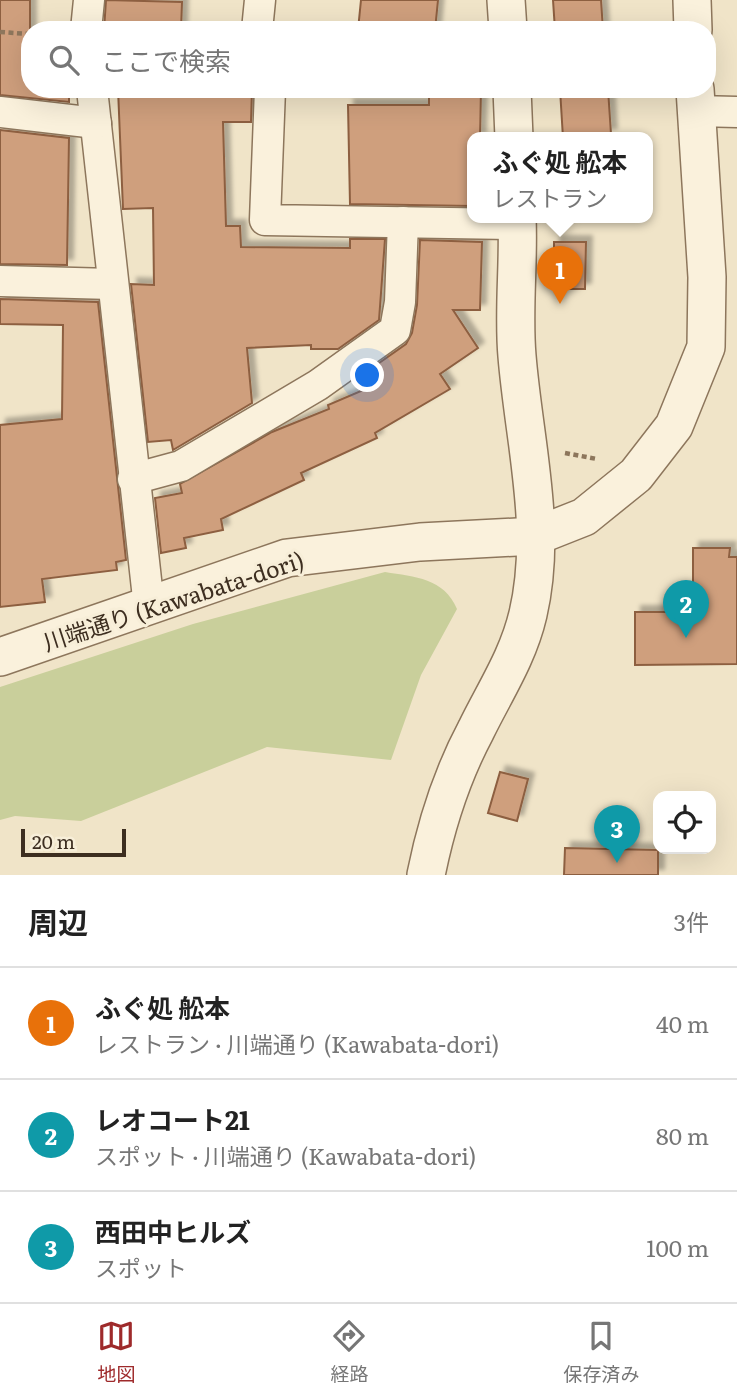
<!DOCTYPE html>
<html lang="ja">
<head>
<meta charset="utf-8">
<style>
  :root { --surface:#fff; --page:#f2f2f2; --text:#222; --muted:#767676; --line:#e0e0e0; --accent:#9e2a2b }
  body { margin:0; font-family:Literata,"Noto Sans JP",serif; background:var(--page); color:var(--text) }
  .controls { position:absolute; right:21px; bottom:21px; display:grid; overflow:hidden; border-radius:14px; box-shadow:0 7px 28px #0002 }
  .controls button { width:63px; height:63px; display:grid; place-items:center; padding:0; border:0; border-bottom:2px solid var(--line); background:var(--surface); color:var(--text); font:35px sans-serif }
  .scale { position:absolute; left:21px; bottom:18px; width:105px; box-sizing:border-box; padding-left:7px; border:4px solid #3d2e20; border-top:0; font-size:19px; line-height:24px; white-space:nowrap; color:#3d2e20; -webkit-text-stroke:5px #f7eed8; paint-order:stroke }
  .you { position:absolute; left:368px; top:376px; width:24px; height:24px; margin:-18px; border:5px solid #fff; border-radius:50%; background:#1a73e8; box-shadow:0 0 0 10px #1a73e833 }
  .badge { display:grid; place-items:center; width:46px; height:46px; border-radius:50%; background:var(--accent); color:#fff; font-size:23px; font-weight:700 }
  .pin { position:absolute; translate:-50% -58px; filter:drop-shadow(0 2px 4px #0008) }
  .pin::after { content:''; position:absolute; top:37px; width:24px; height:21px; background:inherit; clip-path:polygon(0 0,100% 0,50% 100%) }
  .popup { position:absolute; left:467px; top:132px; width:186px; height:91px; box-sizing:border-box; display:grid; place-content:center; border-radius:14px; background:var(--surface); filter:drop-shadow(0 2px 5px #0005); font-size:23px; white-space:nowrap; color:var(--muted) }
  .popup b { font-size:26px; color:var(--text) }
  .popup::after { content:''; position:absolute; left:50%; top:100%; margin-left:-14px; border:14px solid transparent; border-top-color:var(--surface) }
  .list { margin:0; padding:0; list-style:none }
  h2 { display:flex; justify-content:space-between; align-items:center; height:91px; margin:0; padding:0 28px; font-size:30px }
  h2 small { font-size:23px; font-weight:400; color:var(--muted) }
  .list li { display:grid; grid-template-columns:46px 1fr auto; gap:21px; align-items:center; box-sizing:border-box; height:112px; padding:0 28px; border-top:2px solid var(--line) }
  .list b { display:block; font-size:26px; white-space:nowrap }
  .list p { margin:0; font-size:23px; white-space:nowrap; color:var(--muted) }
  .list em { font-size:23px; font-style:normal; color:var(--muted) }
  .icon { flex:none; width:38px; height:38px; fill:none; stroke:currentColor; stroke-width:2; stroke-linecap:round; stroke-linejoin:round }
  .map { position:relative; flex:none; width:737px; height:875px; overflow:hidden }
  .search { position:absolute; background:var(--surface); box-shadow:0 7px 28px #0002; left:21px; right:21px; top:21px; height:77px; display:flex; align-items:center; gap:18px; box-sizing:border-box; padding:0 24px; border-radius:28px; color:var(--muted); font-size:26px }
  .sheet { height:427px; background:var(--surface) }
  nav { display:flex; justify-content:space-around; align-items:center; box-sizing:border-box; height:98px; border-top:2px solid var(--line); background:var(--surface); font-size:19px; color:var(--muted) }
  nav a { display:grid; justify-items:center; gap:4px }
  nav .on { color:var(--accent) }
  .map>svg:first-child { display:block }
</style>
</head>
<body>
<div class="map">
<svg width="737" height="875" viewBox="0 0 737 875">
  <defs>
    <filter id="shadow"><feDropShadow dx="6" dy="-6" stdDeviation="2" flood-color="#0004"/></filter>
  </defs>
  <rect width="100%" height="100%" fill="#f0e4c8"/>
  <path fill="#c9cf9b" d="M385 572C415 577 444 578 457 609L421 675 391 760 267 747 81 821 15 816 0 820V687L193 624Z"/>
  <g fill="#cf9f7d" stroke="#8d5f41" stroke-width="2" filter="url(#shadow)">
    <path d="M0 0H30V89H69V102L0 95Z"/>
    <path d="M106 0 182 2 181 30H104Z"/>
    <path d="M361 0H438L435 30H358Z"/>
    <path d="M553 0H601L603 30H555Z"/>
    <path d="M118 89H252L251 122H223L226 226H240L241 247 350 248V239H385L379 320 338 349H311V345L247 348 252 403 173 450 171 440 148 442 131 284 154 285 153 208 123 209Z"/>
    <path d="M429 89H481L480 138H472V206L350 204 348 105H429Z"/>
    <path d="M560 89H608L611 134 563 138Z"/>
    <path d="M0 130 69 138 67 265 0 264Z"/>
    <path d="M420 240 482 242 480 310H453L478 348 440 374 450 389 375 433 377 438 301 473 304 480 221 519 223 530 184 538 186 548 161 553 155 498 182 493 180 484 272 432 329 409 328 405 361 391 355 380 406 344 412 333 417 305Z"/>
    <path d="M554 242H586L585 289H554Z"/>
    <path d="M0 299 98 302 126 560 116 562 117 570 42 579 45 602 0 607V425L62 419 63 325 0 324Z"/>
    <path d="M693 548H730L729 557H737V664L635 665V612H693Z"/>
    <path d="M500 772 528 779 517 821 488 813Z"/>
    <path d="M565 848 658 850V875H564Z"/>
  </g>
  <g fill="none" stroke-linecap="round" stroke-linejoin="round">
    <g stroke="#8d765c" stroke-width="33">
      <g id="minor">
        <path d="M86 30 89 0"/>
        <path d="M257 30 260 0"/>
        <path d="M92 89 149 607"/>
        <path d="M270 89 265 220 517 224"/>
        <path d="M696 111 737 112"/>
        <path d="M0 112 96 123"/>
        <path d="M0 281 112 284"/>
        <path d="M133 479 181 466 318 385 395 330 400 302 403 222"/>
      </g>
    </g>
    <g stroke="#8d765c" stroke-width="40">
      <g id="tertiary">
        <path d="M506 0 508 30"/>
        <path d="M692 0 693 30"/>
        <path d="M512 89 514 138"/>
        <path d="M0 657 287 558 420 542 536 536 584 517 636 475 674 426 706 347 707 277 695 89"/>
        <path d="M426 875C436 825 452 775 476 730 495 691 518 657 528 614 548 528 524 442 517 356 513 311 519 264 517 218"/>
      </g>
    </g>
    <g stroke="#8d765c" stroke-width="4.5" stroke-dasharray="5 3.5" stroke-linecap="butt">
      <path d="M0 32 30 34"/>
      <path d="M565 453 597 459"/>
    </g>
    <use href="#minor" stroke="#faf1dc" stroke-width="30"/>
    <use href="#tertiary" stroke="#faf1dc" stroke-width="37"/>
  </g>
  <g text-anchor="middle" dominant-baseline="central" stroke-width="6" stroke-linejoin="round" paint-order="stroke">
    <g font-size="23" fill="#3d2e20" stroke="#f7eed8">
      <text transform="translate(173 600) rotate(-18)">川端通り (Kawabata-dori)</text>
    </g>
  </g>
</svg>
<div class="controls">
<button><svg class="icon" aria-label="locate" viewBox="0 0 24 24"><circle cx="12" cy="12" r="6"/><path d="M12 2v4M12 18v4M2 12h4M18 12h4"/></svg></button>
</div>
<div class="scale">20 m</div>
<div class="you"></div>
<div class="pin badge" style="left:560px;top:304px;background:#e8710a">1</div>
<div class="popup"><b>ふぐ処 舩本</b>レストラン</div>
<div class="pin badge" style="left:686px;top:638px;background:#0f9aa8">2</div>
<div class="pin badge" style="left:617px;top:863px;background:#0f9aa8">3</div>
<div class="search"><svg class="icon" aria-label="search" viewBox="0 0 24 24"><circle cx="10" cy="10" r="6"/><path d="M15 15l6 6"/></svg>ここで検索</div>
</div>
<section class="sheet">
<h2>周辺<small>3件</small></h2>
<ul class="list">
<li><span class="badge" style="background:#e8710a">1</span><div><b>ふぐ処 舩本</b><p>レストラン · 川端通り (Kawabata-dori)</p></div><em>40 m</em></li>
<li><span class="badge" style="background:#0f9aa8">2</span><div><b>レオコート21</b><p>スポット · 川端通り (Kawabata-dori)</p></div><em>80 m</em></li>
<li><span class="badge" style="background:#0f9aa8">3</span><div><b>西田中ヒルズ</b><p>スポット</p></div><em>100 m</em></li>
</ul>
</section>
<nav>
<a class="on"><svg class="icon" aria-label="map" viewBox="0 0 24 24"><path d="M3 6l6-2 6 2 6-2v14l-6 2-6-2-6 2zM9 4v14M15 6v14"/></svg>地図</a>
<a><svg class="icon" aria-label="directions" viewBox="0 0 24 24"><path d="M12 3l9 9-9 9-9-9zM9 14v-3h6M13 9l2 2-2 2"/></svg>経路</a>
<a><svg class="icon" aria-label="saved" viewBox="0 0 24 24"><path d="M7 4h10v16l-5-4-5 4z"/></svg>保存済み</a>
</nav>
</body>
</html>
